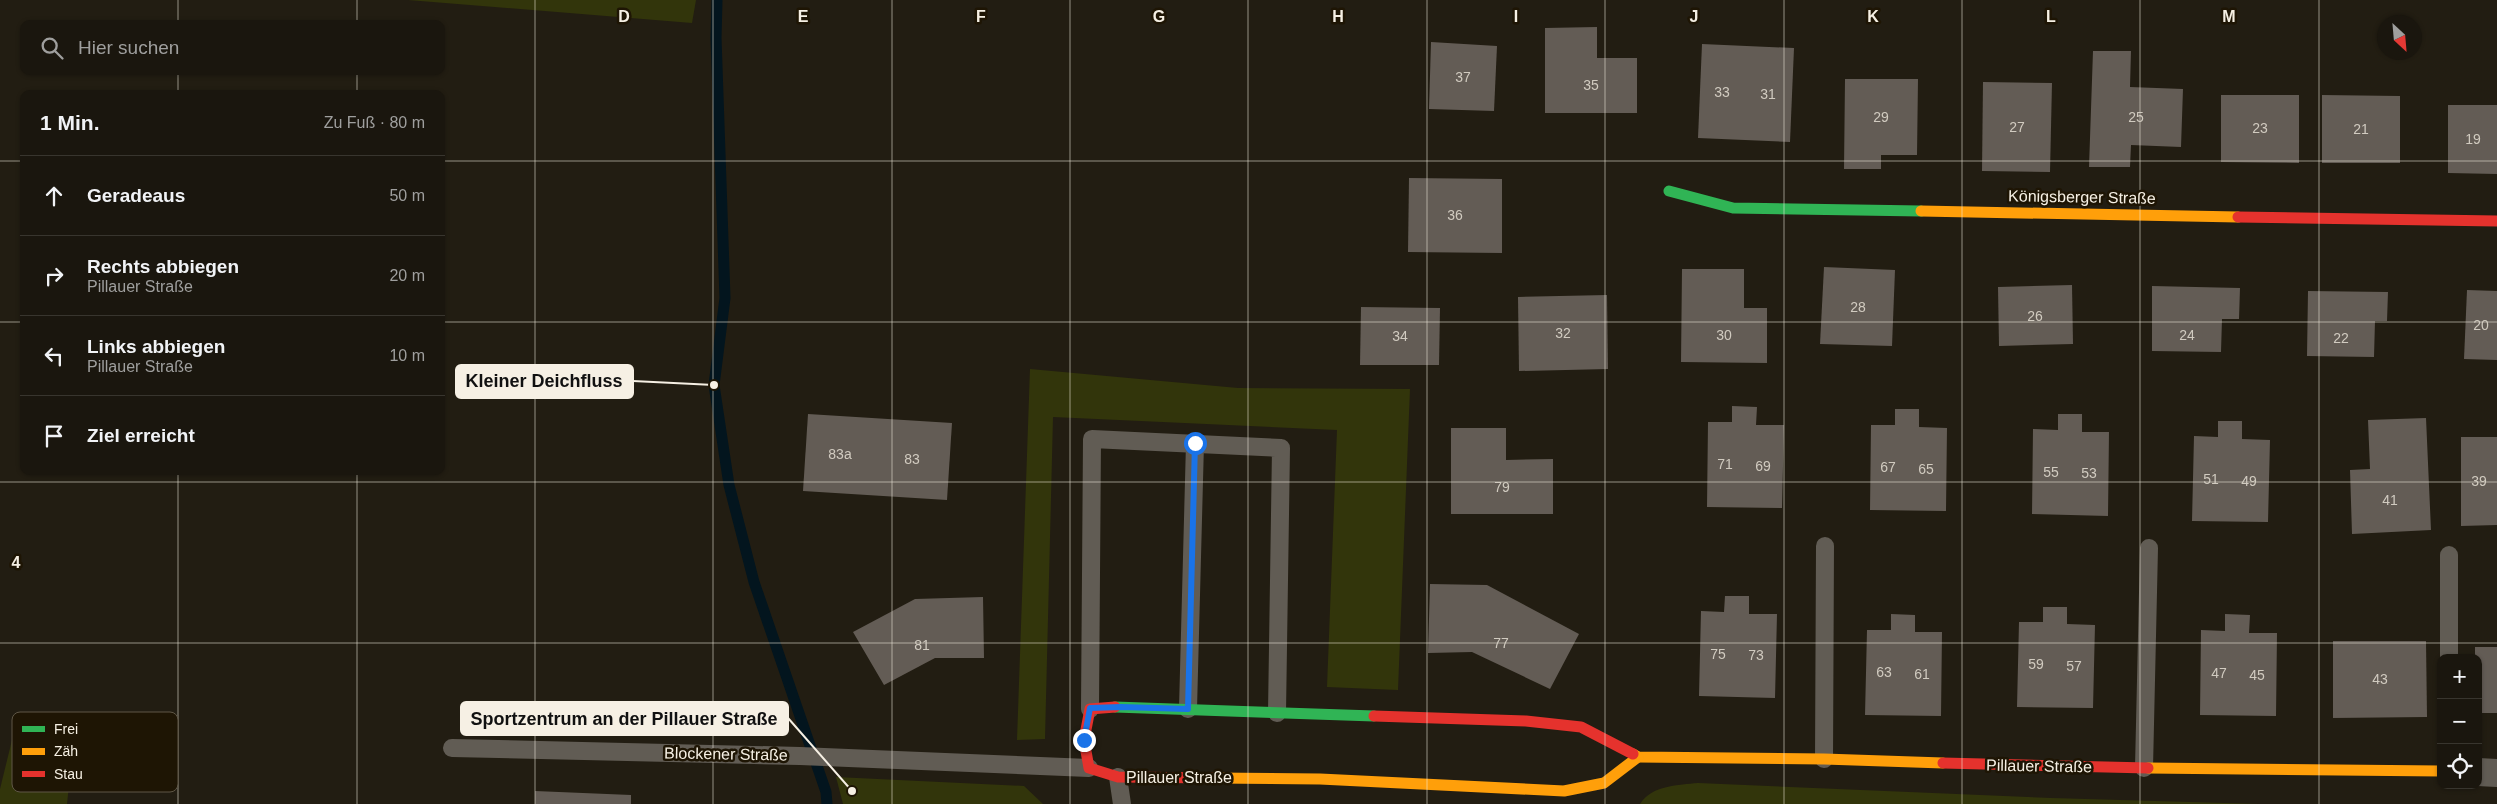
<!DOCTYPE html>
<html lang="de">
<head>
<meta charset="utf-8">
<style>
  :root { --surface:#1a160e; --page:#231f17; --text:#f1f3f6; --muted:#9f9f9e; --line:#38352e }
  body { margin:0; font-family:Arial,sans-serif; background:var(--page); color:var(--text) }
  .controls { position:absolute; right:15px; bottom:15px; display:grid; overflow:hidden; border-radius:10px; box-shadow:0 1px 4px #0004 }
  .controls button { width:45px; height:45px; display:grid; place-items:center; padding:0; border:0; border-bottom:1px solid var(--line); background:var(--surface); color:var(--text); font:25px sans-serif }
  .compass { position:absolute; left:2377px; top:15px; width:45px; height:45px; border-radius:50%; background:var(--surface); box-shadow:0 1px 4px #0004; rotate:154deg }
  .stop { position:absolute; width:15px; height:15px; margin:-11px; border:4px solid #1a73e8; border-radius:50%; background:#fff }
  .stop.end { background:#1a73e8; border-color:#fff; box-shadow:0 1px 5px #0008 }
  .list { margin:0; padding:0; list-style:none }
  h2 { display:flex; justify-content:space-between; align-items:center; height:65px; margin:0; padding:0 20px; font-size:21px }
  h2 small { font-size:16px; font-weight:400; color:var(--muted) }
  .list li { display:grid; grid-template-columns:32px 1fr auto; gap:15px; align-items:center; box-sizing:border-box; height:80px; padding:0 20px; border-top:1px solid var(--line) }
  .list b { display:block; font-size:19px; white-space:nowrap }
  .list p { margin:0; font-size:16px; white-space:nowrap; color:var(--muted) }
  .list em { font-size:16px; font-style:normal; color:var(--muted) }
  .icon { flex:none; width:28px; height:28px; fill:none; stroke:currentColor; stroke-width:2; stroke-linecap:round; stroke-linejoin:round }
  .map { position:relative; flex:none; width:2497px; height:804px; overflow:hidden }
  .search { position:absolute; background:var(--surface); box-shadow:0 1px 4px #0004; left:20px; top:20px; width:425px; height:55px; display:flex; align-items:center; gap:12px; box-sizing:border-box; padding:0 18px; border-radius:10px; color:var(--muted); font-size:19px }
  .panel { position:absolute; background:var(--surface); box-shadow:0 1px 4px #0004; left:20px; top:90px; width:425px; height:385px; border-radius:10px }
  .map>svg:first-child { display:block }
</style>
</head>
<body>
<div class="map">
<svg width="2497" height="804" viewBox="0 0 2497 804">
  <rect width="100%" height="100%" fill="#221d12"/>
  <g fill="#32350b">
    <path d="M408 0H696L692 23Z"/>
    <path d="M1030 369 1238 388 1410 389 1398 690 1327 687 1337 430 1053 417 1045 739 1017 740Z"/>
    <path d="M12 740 53 743 72 757 67 804H0V789Z"/>
    <path d="M836 777 1024 786 1043 804H843Z"/>
    <path d="M1698 783 2051 798 2260 804H1640C1652 785 1679 785 1698 783Z"/>
  </g>
  <g fill="none" stroke-linecap="round" stroke-linejoin="round">
    <path stroke="#03151e" stroke-width="11" d="M717 0 716 38 725 298 714 385 729 485 754 582 826 792 827 804"/>
  </g>
  <g fill="#635c55">
    <path d="M1597 27V58H1637V113H1545V28Z"/>
    <path d="M1431 42 1497 46 1494 111 1429 109Z"/>
    <path d="M1702 44 1794 48 1790 142 1698 138Z"/>
    <path d="M2093 51H2131L2130 87 2183 89 2181 147 2131 145 2130 167H2089Z"/>
    <path d="M1845 79H1918L1917 155H1881V169H1844Z"/>
    <path d="M1983 82 2052 83 2050 172 1982 171Z"/>
    <path d="M2221 95H2299V163L2221 162Z"/>
    <path d="M2322 95 2400 96V163H2322Z"/>
    <path d="M2448 105H2497V174L2448 173Z"/>
    <path d="M1409 178 1502 179V253L1408 252Z"/>
    <path d="M1824 267 1895 270 1892 346 1820 344Z"/>
    <path d="M1682 269H1744V308H1767V363L1681 362Z"/>
    <path d="M2072 285 2073 344 1999 346 1998 287Z"/>
    <path d="M2152 286 2240 288 2239 319H2222L2221 352 2152 351Z"/>
    <path d="M2467 290 2497 291V360L2464 359Z"/>
    <path d="M2308 291 2388 292 2387 321H2375L2374 357 2307 356Z"/>
    <path d="M1607 295 1608 369 1519 371 1518 297Z"/>
    <path d="M1361 307 1440 308 1439 365H1360Z"/>
    <path d="M1732 406 1757 407 1756 425H1784L1782 508 1707 507 1708 422H1732Z"/>
    <path d="M1895 409H1919V427L1947 428 1946 511 1870 510 1871 425H1895Z"/>
    <path d="M808 414 952 423 947 500 803 491Z"/>
    <path d="M2058 414H2082V432H2109L2108 516 2032 514 2033 429 2058 430Z"/>
    <path d="M2426 418 2431 530 2352 534 2350 470 2370 469 2368 420Z"/>
    <path d="M2218 421H2242V439L2270 440 2268 522 2192 521 2194 436 2218 437Z"/>
    <path d="M1451 428H1506V460L1553 459V514H1451Z"/>
    <path d="M2461 437H2497V525L2461 526Z"/>
    <path d="M1430 584 1487 585 1579 634 1550 689 1472 652 1428 653Z"/>
    <path d="M1725 596H1749V614H1777L1775 698 1699 696 1701 611 1724 612Z"/>
    <path d="M983 597 984 658H935L884 685 853 632 915 599Z"/>
    <path d="M2043 607H2067V624L2095 625 2093 708 2017 707 2019 622H2043Z"/>
    <path d="M1891 614 1915 615V632H1942L1941 716 1865 715 1867 630H1891Z"/>
    <path d="M2225 614 2250 615 2249 633H2277L2276 716 2200 715 2201 630 2225 631Z"/>
    <path d="M2333 641H2426L2427 717 2333 718Z"/>
    <path d="M2475 647H2497V713H2478V658H2475Z"/>
    <path d="M535 791 631 795V804H535Z"/>
  </g>
  <g fill="none" stroke-linecap="round" stroke-linejoin="round">
    <g stroke="#615c54" stroke-width="18">
      <path d="M2449 658V555"/>
      <path d="M1090 709 1092 439 1281 448 1277 713"/>
      <path d="M1188 709 1195 443"/>
      <path d="M452 748 800 756 1089 768"/>
      <path d="M1824 759 1825 546"/>
      <path d="M2144 768 2149 548"/>
      <path d="M1118 777 1122 804"/>
    </g>
    <path stroke="#615c54" stroke-width="28" d="M2478 772 2497 773"/>
    <g stroke="#30b455" stroke-width="11">
      <path d="M1669 191 1733 208 1921 211"/>
      <path d="M1115 707 1374 716"/>
    </g>
    <g stroke="#ff9f0a" stroke-width="11">
      <path d="M1921 211 2238 217"/>
      <path d="M1633 754 1638 757 1824 759 1943 763"/>
      <path d="M2148 768 2441 771"/>
      <path d="M1214 778 1320 779 1564 791 1604 783 1638 757"/>
    </g>
    <g stroke="#e5322d" stroke-width="11">
      <path d="M2238 217 2497 221"/>
      <path d="M1115 707 1090 709 1084 740 1089 768 1118 777 1214 778"/>
      <path d="M1374 716 1526 721 1581 727 1633 754"/>
      <path d="M1943 763 2148 768"/>
    </g>
  </g>
  <g fill="none" stroke-linecap="round" stroke-linejoin="round">
    <path stroke="#1a73e8" stroke-width="6" d="M1084 740 1090 708 1121 707 1188 709 1195 443"/>
  </g>
  <path fill="none" stroke="#f6f0e4" stroke-width="1" stroke-opacity="0.55" d="M178 0V24M357 0V24M535 0V804M713 0V804M892 0V804M1070 0V804M1248 0V804M1427 0V804M1605 0V804M1784 0V804M1962 0V804M2140 0V804M2319 0V804M178 71V94M357 71V94M0 161H24M441 161H2497M0 322H24M441 322H2497M178 471V804M357 471V804M0 482H2497M0 643H2497"/>
  <g text-anchor="middle" dominant-baseline="central" stroke-width="5" stroke-linejoin="round" paint-order="stroke">
    <g font-size="14" fill="#d1cbc0">
      <text x="1463" y="77">37</text>
      <text x="1591" y="85">35</text>
      <text x="1722" y="92">33</text>
      <text x="1768" y="94">31</text>
      <text x="1881" y="117">29</text>
      <text x="2136" y="117">25</text>
      <text x="2017" y="127">27</text>
      <text x="2260" y="128">23</text>
      <text x="2361" y="129">21</text>
      <text x="2473" y="139">19</text>
      <text x="1455" y="215">36</text>
      <text x="1858" y="307">28</text>
      <text x="2035" y="316">26</text>
      <text x="2481" y="325">20</text>
      <text x="1563" y="333">32</text>
      <text x="1724" y="335">30</text>
      <text x="2187" y="335">24</text>
      <text x="1400" y="336">34</text>
      <text x="2341" y="338">22</text>
      <text x="840" y="454">83a</text>
      <text x="912" y="459">83</text>
      <text x="1725" y="464">71</text>
      <text x="1763" y="466">69</text>
      <text x="1888" y="467">67</text>
      <text x="1926" y="469">65</text>
      <text x="2051" y="472">55</text>
      <text x="2089" y="473">53</text>
      <text x="2211" y="479">51</text>
      <text x="2249" y="481">49</text>
      <text x="2479" y="481">39</text>
      <text x="1502" y="487">79</text>
      <text x="2390" y="500">41</text>
      <text x="1501" y="643">77</text>
      <text x="922" y="645">81</text>
      <text x="1718" y="654">75</text>
      <text x="1756" y="655">73</text>
      <text x="2036" y="664">59</text>
      <text x="2074" y="666">57</text>
      <text x="1884" y="672">63</text>
      <text x="2219" y="673">47</text>
      <text x="1922" y="674">61</text>
      <text x="2257" y="675">45</text>
      <text x="2380" y="679">43</text>
    </g>
    <g font-size="16" fill="#f6f0e4" stroke="#1e1504">
      <text transform="translate(2082 197) rotate(1)">Königsberger Straße</text>
      <text transform="translate(726 754) rotate(1)">Blockener Straße</text>
      <text transform="translate(2039 766) rotate(1)">Pillauer Straße</text>
      <text x="1179" y="777">Pillauer Straße</text>
    </g>
  </g>
  <rect x="12" y="712" width="166" height="80" rx="8" fill="#1e1504" stroke="#5f5747" stroke-width="1"/>
  <rect x="22" y="726" width="23" height="6" fill="#30b455"/>
  <rect x="22" y="748" width="23" height="7" fill="#ff9f0a"/>
  <rect x="22" y="771" width="23" height="6" fill="#e5322d"/>
  <g font-size="14" fill="#f6f0e4">
    <text x="54" y="734">Frei</text>
    <text x="54" y="756">Zäh</text>
    <text x="54" y="779">Stau</text>
  </g>
  <g font-size="16" text-anchor="middle" font-weight="bold" fill="#f6f0e4" stroke="#1e1504" stroke-width="5" stroke-linejoin="round" paint-order="stroke">
    <text x="624" y="22">D</text>
    <text x="803" y="22">E</text>
    <text x="981" y="22">F</text>
    <text x="1159" y="22">G</text>
    <text x="1338" y="22">H</text>
    <text x="1516" y="22">I</text>
    <text x="1694" y="22">J</text>
    <text x="1873" y="22">K</text>
    <text x="2051" y="22">L</text>
    <text x="2229" y="22">M</text>
    <text x="16" y="568">4</text>
  </g>
  <path fill="none" stroke="#f6f0e4" stroke-width="2" d="M714 385L633 381M852 791L788 718"/>
  <g fill="#f6f0e4" stroke="#1e1504" stroke-width="2">
    <circle cx="714" cy="385" r="5"/>
    <circle cx="852" cy="791" r="5"/>
  </g>
  <g fill="#f6f0e4" stroke="#f6f0e4" stroke-width="2">
    <rect x="456" y="365" width="177" height="33" rx="5"/>
    <rect x="461" y="702" width="327" height="33" rx="5"/>
  </g>
  <g font-size="18" text-anchor="middle" font-weight="bold" fill="#111">
    <text x="544" y="387">Kleiner Deichfluss</text>
    <text x="624" y="725">Sportzentrum an der Pillauer Straße</text>
  </g>
</svg>
<div class="controls">
<button>+</button>
<button>−</button>
<button><svg class="icon" aria-label="locate" viewBox="0 0 24 24"><circle cx="12" cy="12" r="6"/><path d="M12 2v4M12 18v4M2 12h4M18 12h4"/></svg></button>
</div>
<svg class="compass" viewBox="-18 -18 36 36"><path d="M0-13l5 13h-10z" fill="#e53935"/><path d="M0 13l5-13h-10z" fill="#9f9f9e"/></svg>
<div class="stop" style="left:1195px;top:443px"></div>
<div class="stop end" style="left:1084px;top:740px"></div>
<div class="search"><svg class="icon" aria-label="search" viewBox="0 0 24 24"><circle cx="10" cy="10" r="6"/><path d="M15 15l6 6"/></svg>Hier suchen</div>
<section class="panel">
<h2>1 Min.<small>Zu Fuß · 80 m</small></h2>
<ul class="list">
<li><svg class="icon" aria-label="ahead" viewBox="0 0 24 24"><path d="M12 20V5M6 11l6-6 6 6"/></svg><div><b>Geradeaus</b></div><em>50 m</em></li>
<li><svg class="icon" aria-label="right" viewBox="0 0 24 24"><path d="M7 20v-9h11M14 6l5 5-5 5"/></svg><div><b>Rechts abbiegen</b><p>Pillauer Straße</p></div><em>20 m</em></li>
<li><svg class="icon" aria-label="left" viewBox="0 0 24 24"><path d="M17 20v-9H6M10 6l-5 5 5 5"/></svg><div><b>Links abbiegen</b><p>Pillauer Straße</p></div><em>10 m</em></li>
<li><svg class="icon" aria-label="arrive" viewBox="0 0 24 24"><path d="M6 21V4h12l-3 4 3 4H6"/></svg><div><b>Ziel erreicht</b></div></li>
</ul>
</section>
</div>
</body>
</html>
